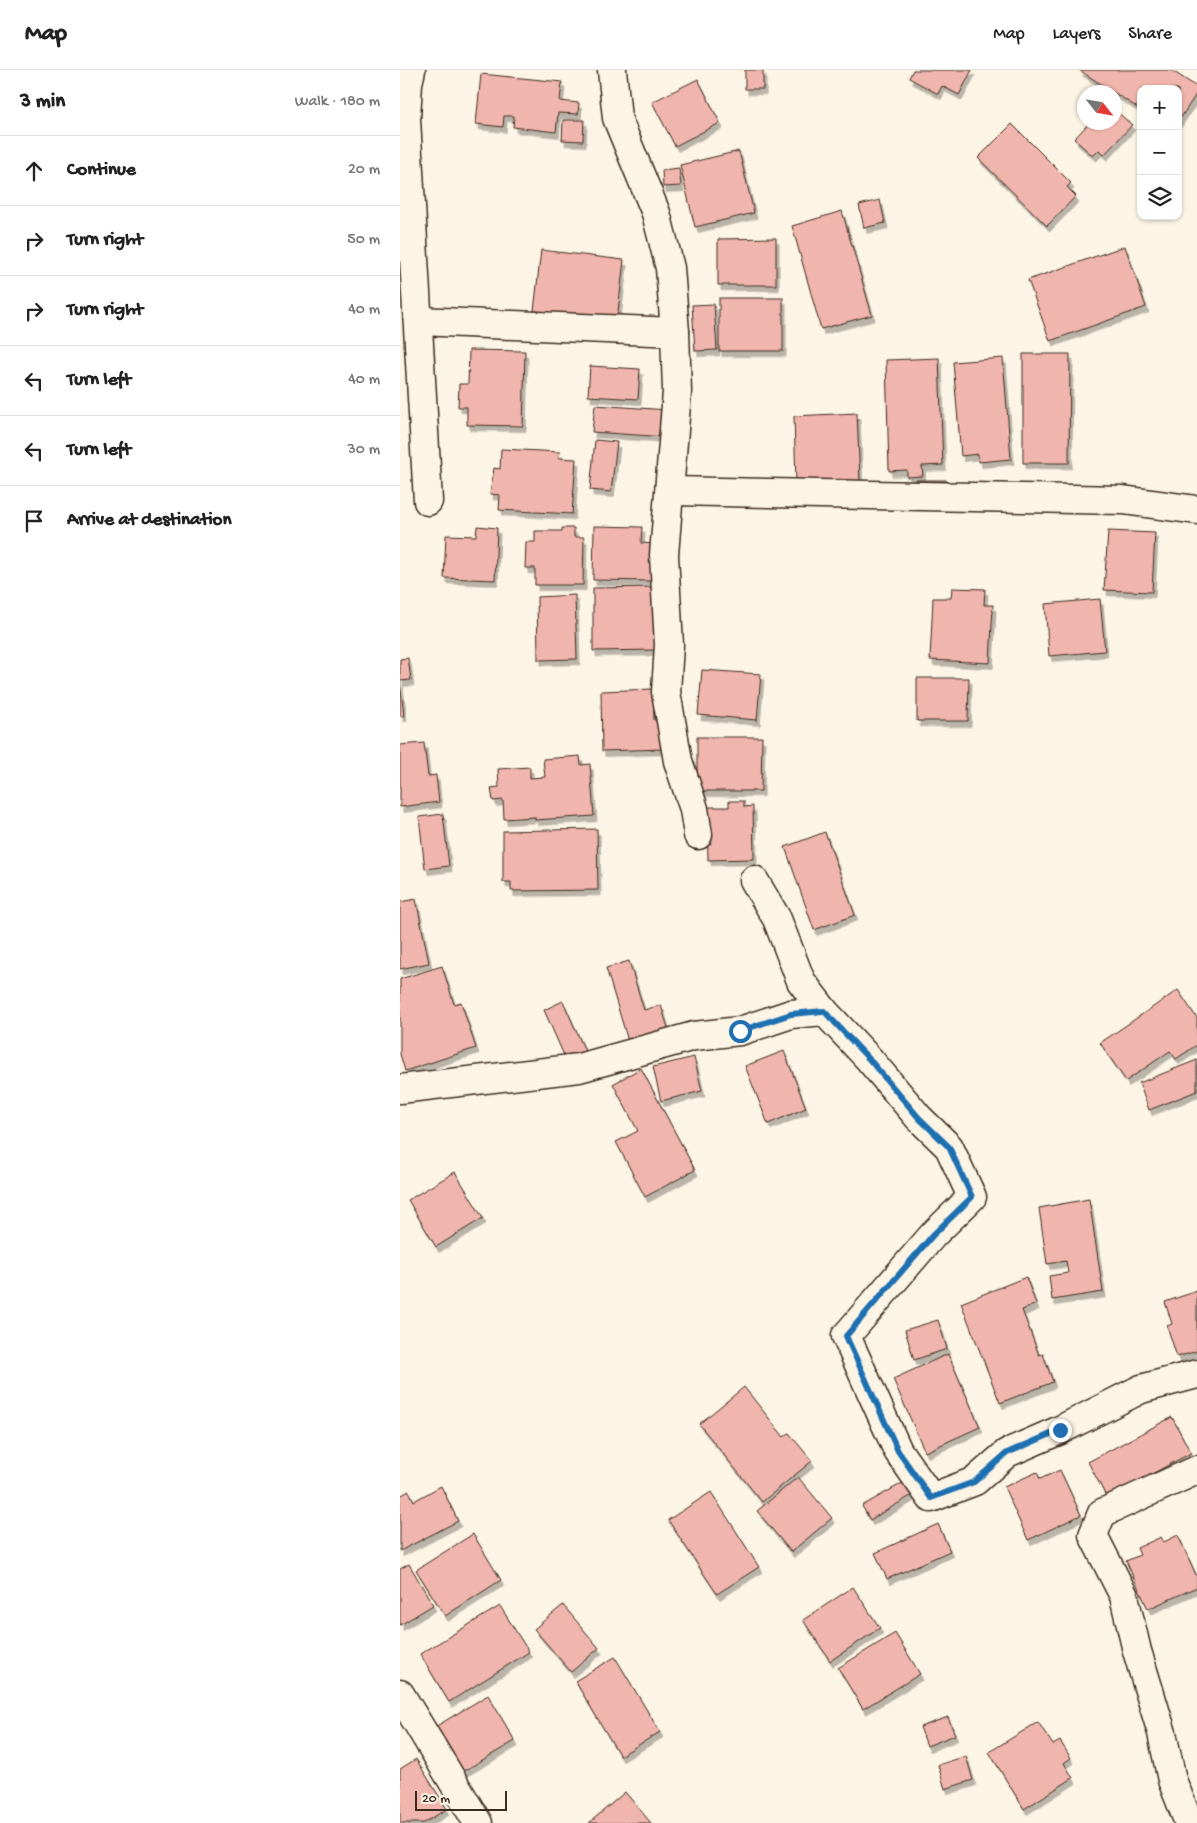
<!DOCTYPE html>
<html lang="en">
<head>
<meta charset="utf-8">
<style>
  :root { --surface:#fff; --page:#f6f6f6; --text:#222; --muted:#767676; --line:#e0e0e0 }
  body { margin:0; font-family:"Gochi Hand",sans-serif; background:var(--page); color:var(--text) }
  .controls { position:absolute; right:15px; top:15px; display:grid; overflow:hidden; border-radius:10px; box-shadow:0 1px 4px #0004 }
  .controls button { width:45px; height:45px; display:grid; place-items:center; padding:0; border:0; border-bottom:1px solid var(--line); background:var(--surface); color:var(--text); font:25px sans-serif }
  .compass { position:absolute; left:677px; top:15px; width:45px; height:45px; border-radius:50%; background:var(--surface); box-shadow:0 1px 4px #0004; rotate:121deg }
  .scale { position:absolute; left:15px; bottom:12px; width:92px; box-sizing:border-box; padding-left:5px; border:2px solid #3b2a1e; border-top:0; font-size:14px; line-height:18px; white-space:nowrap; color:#3b2a1e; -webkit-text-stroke:4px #fcf5e5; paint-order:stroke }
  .stop { position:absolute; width:15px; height:15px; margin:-11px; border:4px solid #1f6fb2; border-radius:50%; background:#fff }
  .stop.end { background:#1f6fb2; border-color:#fff; box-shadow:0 1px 5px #0008 }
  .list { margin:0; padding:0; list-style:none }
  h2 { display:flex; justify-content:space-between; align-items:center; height:65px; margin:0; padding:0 20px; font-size:21px }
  h2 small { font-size:16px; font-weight:400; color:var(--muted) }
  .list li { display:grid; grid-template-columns:32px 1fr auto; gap:15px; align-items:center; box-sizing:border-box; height:70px; padding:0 20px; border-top:1px solid var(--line) }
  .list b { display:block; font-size:19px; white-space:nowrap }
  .list em { font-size:16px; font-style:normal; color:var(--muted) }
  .icon { flex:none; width:28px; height:28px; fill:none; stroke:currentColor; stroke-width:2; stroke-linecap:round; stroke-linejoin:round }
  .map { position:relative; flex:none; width:797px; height:1753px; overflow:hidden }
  header { display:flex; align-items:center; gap:30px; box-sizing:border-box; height:70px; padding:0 25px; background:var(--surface); border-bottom:1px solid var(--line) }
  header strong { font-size:24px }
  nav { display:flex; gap:28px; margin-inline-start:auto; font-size:18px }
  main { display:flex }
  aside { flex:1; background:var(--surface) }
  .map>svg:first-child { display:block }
</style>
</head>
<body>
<header>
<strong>Map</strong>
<nav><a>Map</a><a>Layers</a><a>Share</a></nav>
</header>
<main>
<aside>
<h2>3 min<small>Walk · 180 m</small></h2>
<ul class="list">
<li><svg class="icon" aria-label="ahead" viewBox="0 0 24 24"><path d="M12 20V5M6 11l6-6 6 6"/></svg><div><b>Continue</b></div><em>20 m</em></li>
<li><svg class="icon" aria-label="right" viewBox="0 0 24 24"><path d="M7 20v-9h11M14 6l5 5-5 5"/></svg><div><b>Turn right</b></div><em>50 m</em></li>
<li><svg class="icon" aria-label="right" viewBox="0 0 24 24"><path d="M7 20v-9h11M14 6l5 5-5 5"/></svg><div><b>Turn right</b></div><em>40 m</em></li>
<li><svg class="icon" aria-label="left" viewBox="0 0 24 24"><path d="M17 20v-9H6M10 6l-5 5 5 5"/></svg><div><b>Turn left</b></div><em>40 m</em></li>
<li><svg class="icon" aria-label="left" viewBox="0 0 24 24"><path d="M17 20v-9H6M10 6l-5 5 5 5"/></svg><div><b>Turn left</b></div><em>30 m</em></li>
<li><svg class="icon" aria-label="arrive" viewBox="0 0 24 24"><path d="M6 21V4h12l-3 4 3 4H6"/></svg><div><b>Arrive at destination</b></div></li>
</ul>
</aside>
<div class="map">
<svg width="797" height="1753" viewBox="0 0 797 1753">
  <defs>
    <filter id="shadow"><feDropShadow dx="3" dy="5.5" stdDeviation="0" flood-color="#0004"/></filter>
  </defs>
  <rect width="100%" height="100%" fill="#fcf5e5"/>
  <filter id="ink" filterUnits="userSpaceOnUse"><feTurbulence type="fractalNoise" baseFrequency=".02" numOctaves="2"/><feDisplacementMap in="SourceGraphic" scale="10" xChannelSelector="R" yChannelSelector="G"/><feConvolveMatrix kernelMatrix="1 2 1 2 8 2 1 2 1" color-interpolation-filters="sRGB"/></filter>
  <g filter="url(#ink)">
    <g fill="#f0b5ad" stroke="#3b2a1e" filter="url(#shadow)">
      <rect x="345" y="0" width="18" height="19"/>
      <path d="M513 0H572L559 25 542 16 538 24 509 8Z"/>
      <path d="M679 0H771L797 17V23L778 52V19H741V40Z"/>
      <path d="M81 4 162 12 160 31 179 33 178 44 158 43 156 62 113 57 114 46H104L103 57 76 54Z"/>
      <path d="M298 9 320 53 275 76 252 32Z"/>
      <path d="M714 39 732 55 704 85 699 80 693 86 674 69 690 52H714Z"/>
      <path d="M163 50H184L183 71 162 70Z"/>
      <path d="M612 54 671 113 667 117 676 126 647 156 578 88Z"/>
      <path d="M339 81 354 143 295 157 280 95Z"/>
      <path d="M279 98 281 116 263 117 262 100Z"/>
      <path d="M480 130 485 153 464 158 459 135Z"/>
      <path d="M442 141 472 245 421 259 392 156Z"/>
      <path d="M376 168V215H318V169Z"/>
      <path d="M725 176 746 237 650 271 628 210Z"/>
      <path d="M141 180 224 190 217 250 134 241Z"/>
      <rect x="319" y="228" width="64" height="53"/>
      <path d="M314 234 317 280 295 281 292 235Z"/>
      <path d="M69 280 125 281 123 356 67 355V337H58L59 314H68Z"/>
      <path d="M623 284H670L669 393H623Z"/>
      <path d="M539 288 543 395 522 396 523 406 507 407V400L489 401 486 290Z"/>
      <path d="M603 288 611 389 579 392 578 384 561 386 553 292Z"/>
      <path d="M190 296 240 299 238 329 188 326Z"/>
      <path d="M195 335 268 340 266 367 192 362Z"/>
      <path d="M457 343 460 412 396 414 394 346Z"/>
      <path d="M195 370 217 372 211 422 190 420Z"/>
      <path d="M101 379 160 382 159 388 176 389 172 444 99 440 100 425 90 424 94 398 100 399Z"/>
      <path d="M515 410H546V425L515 424Z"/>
      <path d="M77 456 97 458 95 510 44 508 46 465 76 466Z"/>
      <path d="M194 456 242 457 241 473 255 474 254 511 193 510Z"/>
      <path d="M162 458H174V467H184L183 515H135V498H125L126 472H135V461H162Z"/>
      <path d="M708 461 755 463 752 522 704 520Z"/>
      <path d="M258 517V580L193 581V518Z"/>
      <path d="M552 518 585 519 584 535H593L590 593 530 590 533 528H551Z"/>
      <path d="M175 525 177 589 138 590 137 527Z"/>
      <path d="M700 529 705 581 649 586 645 534Z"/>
      <path d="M8 588 11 610 0 611 4 646H0V589Z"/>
      <path d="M302 600 361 604 357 650 298 645Z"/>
      <path d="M517 608H569L568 651H517Z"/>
      <path d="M253 619 254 650H264L265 679 202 681 201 621Z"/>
      <path d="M297 667H362L361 721H297Z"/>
      <path d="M24 673 28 706 36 705 39 732 0 737V675Z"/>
      <path d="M180 686 181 695 190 694 194 746 135 750V747L104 749 103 730 93 731 91 718 99 717 98 699 130 697V708L145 707 143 689Z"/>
      <path d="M329 731H344V737L353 736 354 789 308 790 307 737H329Z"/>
      <path d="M43 744 49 796 25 799 19 747Z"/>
      <path d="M197 759 198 820 111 821V812H103V761Z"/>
      <path d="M425 762 455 845 414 860 385 777Z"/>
      <path d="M16 829 29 893 0 899V832Z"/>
      <path d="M229 891 244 940 261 935 268 958 228 971 206 898Z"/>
      <path d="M42 896 54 934 61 932 76 978 5 1001 0 984V909Z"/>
      <path d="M778 920 797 948V975L776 989 770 981 726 1011 700 973Z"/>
      <path d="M163 931 185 981 166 990 144 940Z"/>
      <path d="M384 981 406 1038 368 1054 345 996Z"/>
      <path d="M294 987 302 1021 261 1031 253 997Z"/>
      <path d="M797 990V1021L749 1040 739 1013Z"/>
      <path d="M241 998 295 1100 245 1127 216 1072 238 1061 213 1014Z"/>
      <path d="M55 1102 83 1148 36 1177 8 1130Z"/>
      <path d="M689 1129 703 1222 652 1230 649 1206 668 1203 666 1191 647 1194 639 1138Z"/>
      <path d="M626 1207 636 1234 622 1240 639 1285 643 1284 653 1312 600 1333 561 1233Z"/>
      <path d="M797 1221V1281L777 1287 767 1256 772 1254 765 1232Z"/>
      <path d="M538 1250 547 1279 514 1290 505 1260Z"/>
      <path d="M548 1284 580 1357 525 1382 493 1309Z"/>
      <path d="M344 1317 384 1367 389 1363 412 1391 362 1432 299 1354Z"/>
      <path d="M772 1347 791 1383 707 1428 688 1392Z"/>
      <path d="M660 1400 681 1445 628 1470 604 1417 637 1402 640 1409Z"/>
      <path d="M398 1407 432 1448 391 1482 357 1441Z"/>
      <path d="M506 1411 514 1424 470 1450 462 1436Z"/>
      <path d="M41 1416 58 1451 0 1481V1426L9 1421 14 1431Z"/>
      <path d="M311 1422 359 1497 317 1524 268 1450Z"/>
      <path d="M538 1454 550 1481 487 1509 475 1483Z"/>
      <path d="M73 1464 101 1510 45 1546 16 1500Z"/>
      <path d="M778 1465 797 1507V1517L748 1539 726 1491 740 1485 737 1478 761 1467 764 1472Z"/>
      <path d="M9 1494 33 1535 0 1555V1499Z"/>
      <path d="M453 1517 480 1558 430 1591 403 1550Z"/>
      <path d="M163 1535 199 1578 171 1602 134 1559Z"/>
      <path d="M100 1536 129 1582 49 1632 20 1584Z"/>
      <path d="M495 1563 520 1604 463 1639 438 1598Z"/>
      <path d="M215 1587 260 1662 220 1686 175 1611Z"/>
      <path d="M88 1625 115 1671 62 1702 35 1657Z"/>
      <path d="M548 1647 555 1665 527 1676 520 1657Z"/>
      <path d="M638 1652 653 1675 660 1671 671 1688 664 1693 673 1708 624 1739 589 1682Z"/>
      <path d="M566 1686 573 1710 545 1719 538 1695Z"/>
      <path d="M16 1689 47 1739 24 1753H0V1699Z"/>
      <path d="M225 1722 251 1753H189Z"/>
    </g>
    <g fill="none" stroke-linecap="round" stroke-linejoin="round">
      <g stroke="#3b2a1e" stroke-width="31">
        <g id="minor">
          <path d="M11 0 8 13 6 49 28 431"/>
          <path d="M212 0 217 48 256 143 270 198 275 262 277 322 264 485 269 575 266 622 278 691 294 739 298 765"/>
          <path d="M19 251 275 262"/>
          <path d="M271 421 723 430 797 440"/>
          <path d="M354 810 377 849 401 911 424 941"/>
          <path d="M0 1019 179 998 294 966 340 961 391 944 424 941 469 989 519 1048 549 1077 572 1127 533 1165 446 1266 498 1381 531 1428 575 1411 607 1383 660 1360 741 1319 797 1304"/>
          <path d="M0 1624 78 1753"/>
          <path d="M789 1753 772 1710 762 1663 737 1581 724 1526 693 1465 702 1443 797 1400"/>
        </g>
      </g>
      <use href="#minor" stroke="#fcf5e5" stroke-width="28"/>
    </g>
  </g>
  <g fill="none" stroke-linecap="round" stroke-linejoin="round" filter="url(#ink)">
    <path stroke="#1f6fb2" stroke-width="6" d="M340 961 391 944 424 941 469 989 519 1048 549 1077 572 1127 533 1165 446 1266 498 1381 531 1428 574 1412 607 1383 660 1360"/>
  </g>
</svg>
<div class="controls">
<button>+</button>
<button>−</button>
<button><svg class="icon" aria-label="layers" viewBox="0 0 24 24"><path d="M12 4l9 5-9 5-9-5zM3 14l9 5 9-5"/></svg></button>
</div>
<svg class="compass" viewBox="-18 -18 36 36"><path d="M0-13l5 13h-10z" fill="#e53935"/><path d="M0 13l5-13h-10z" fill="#767676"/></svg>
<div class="scale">20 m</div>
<div class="stop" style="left:340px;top:961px"></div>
<div class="stop end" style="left:660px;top:1360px"></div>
</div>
</main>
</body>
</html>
